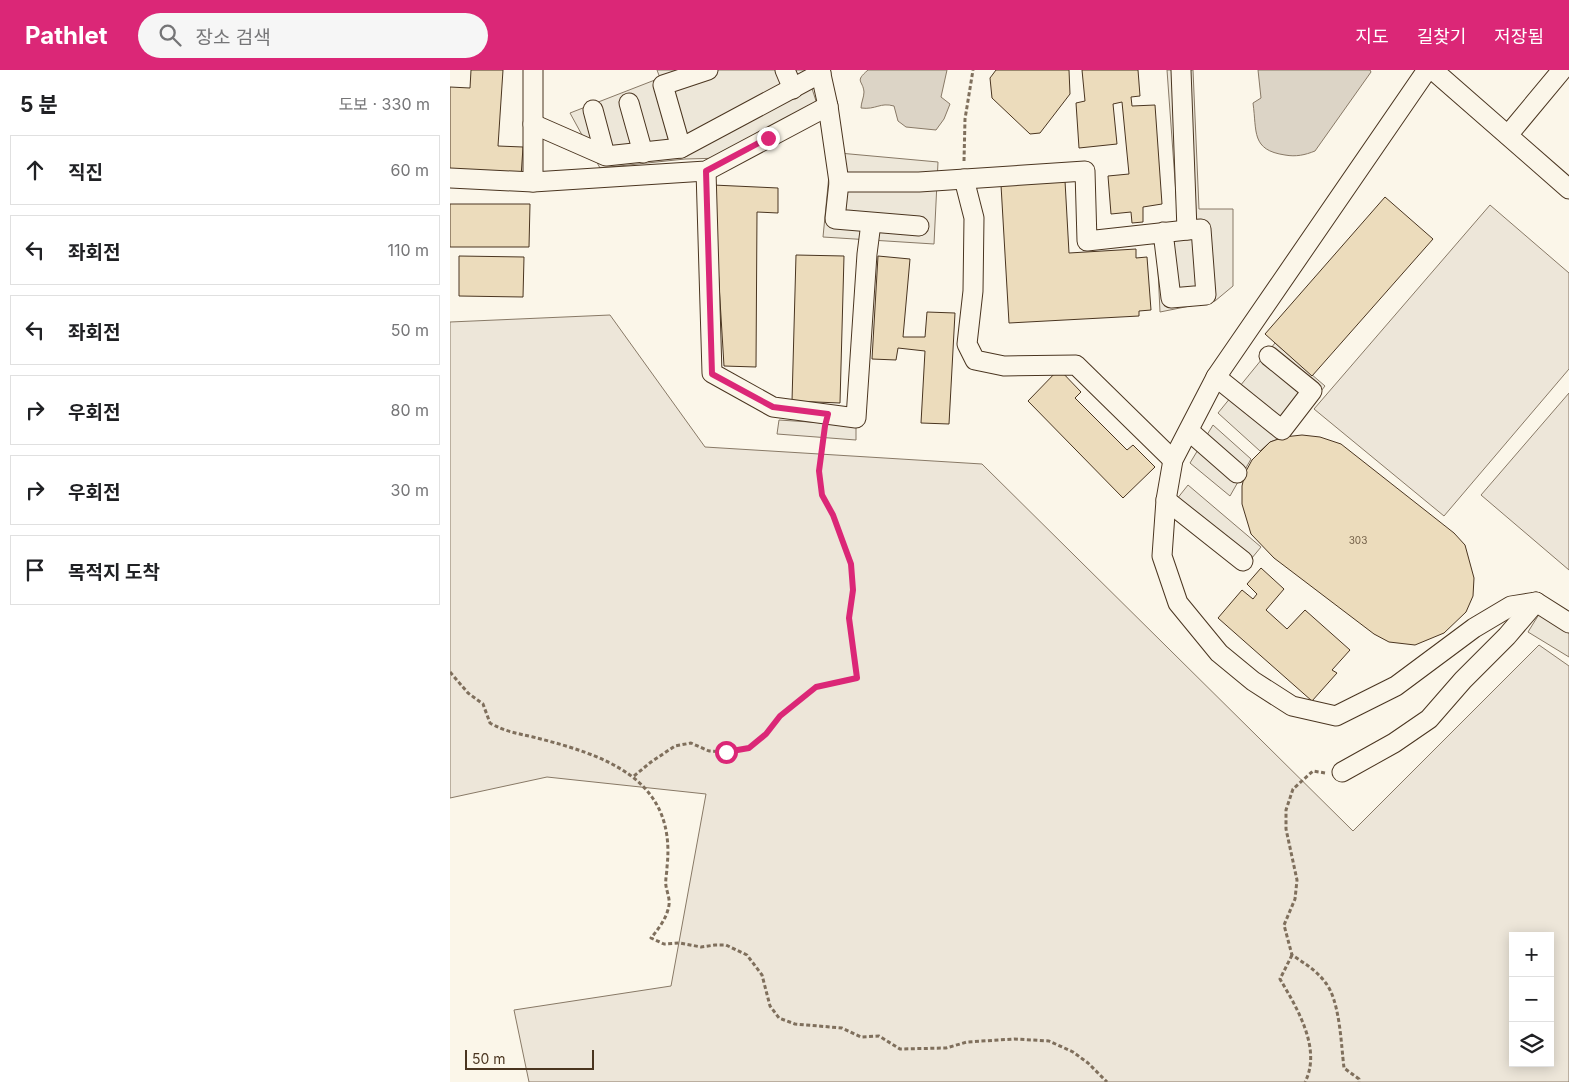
<!DOCTYPE html>
<html lang="ko">
<head>
<meta charset="utf-8">
<style>
  :root { --surface:#fff; --page:#f6f6f6; --text:#202124; --muted:#757577; --line:#e0e0e0; --accent:#db2777 }
  body { margin:0; font-family:Inter,"Noto Sans KR",sans-serif; background:var(--page); color:var(--text) }
  .controls { position:absolute; right:15px; bottom:15px; display:grid; overflow:hidden; border-radius:0px; box-shadow:0 2px 12px #0003 }
  .controls button { width:45px; height:45px; display:grid; place-items:center; padding:0; border:0; border-bottom:1px solid var(--line); background:var(--surface); color:var(--text); font:25px sans-serif }
  .scale { position:absolute; left:15px; bottom:12px; width:129px; box-sizing:border-box; padding-left:5px; border:2px solid #4a3520; border-top:0; font-size:14px; line-height:18px; white-space:nowrap; color:#4a3520; -webkit-text-stroke:4px #fbf6e9; paint-order:stroke }
  .stop { position:absolute; width:15px; height:15px; margin:-11px; border:4px solid #db2777; border-radius:50%; background:#fff }
  .stop.end { background:#db2777; border-color:#fff; box-shadow:0 1px 5px #0008 }
  .list { margin:0; padding:0; list-style:none }
  h2 { display:flex; justify-content:space-between; align-items:center; height:65px; margin:0; padding:0 20px; font-size:21px }
  h2 small { font-size:16px; font-weight:400; color:var(--muted) }
  .list li { display:grid; grid-template-columns:32px 1fr auto; gap:15px; align-items:center; box-sizing:border-box; height:70px; margin:0 10px 10px; padding:0 10px; border:1px solid var(--line); border-radius:0px }
  .list b { display:block; font-size:19px; white-space:nowrap }
  .list em { font-size:16px; font-style:normal; color:var(--muted) }
  .icon { flex:none; width:28px; height:28px; fill:none; stroke:currentColor; stroke-width:2; stroke-linecap:round; stroke-linejoin:round }
  .map { position:relative; flex:none; width:1119px; height:1012px; overflow:hidden }
  header { display:flex; align-items:center; gap:30px; box-sizing:border-box; height:70px; padding:0 25px; background:var(--accent); color:#fff }
  header strong { font-size:24px }
  nav { display:flex; gap:28px; margin-inline-start:auto; font-size:18px }
  .search { width:350px; height:45px; background:var(--page); display:flex; align-items:center; gap:12px; box-sizing:border-box; padding:0 18px; border-radius:28px; color:var(--muted); font-size:19px }
  main { display:flex }
  aside { flex:1; background:var(--surface) }
  .map>svg:first-child { display:block }
</style>
</head>
<body>
<header>
<strong>Pathlet</strong>
<div class="search"><svg class="icon" aria-label="search" viewBox="0 0 24 24"><circle cx="10" cy="10" r="6"/><path d="M15 15l6 6"/></svg>장소 검색</div>
<nav><a>지도</a><a>길찾기</a><a>저장됨</a></nav>
</header>
<main>
<aside>
<h2>5 분<small>도보 · 330 m</small></h2>
<ul class="list">
<li><svg class="icon" aria-label="ahead" viewBox="0 0 24 24"><path d="M12 20V5M6 11l6-6 6 6"/></svg><div><b>직진</b></div><em>60 m</em></li>
<li><svg class="icon" aria-label="left" viewBox="0 0 24 24"><path d="M17 20v-9H6M10 6l-5 5 5 5"/></svg><div><b>좌회전</b></div><em>110 m</em></li>
<li><svg class="icon" aria-label="left" viewBox="0 0 24 24"><path d="M17 20v-9H6M10 6l-5 5 5 5"/></svg><div><b>좌회전</b></div><em>50 m</em></li>
<li><svg class="icon" aria-label="right" viewBox="0 0 24 24"><path d="M7 20v-9h11M14 6l5 5-5 5"/></svg><div><b>우회전</b></div><em>80 m</em></li>
<li><svg class="icon" aria-label="right" viewBox="0 0 24 24"><path d="M7 20v-9h11M14 6l5 5-5 5"/></svg><div><b>우회전</b></div><em>30 m</em></li>
<li><svg class="icon" aria-label="arrive" viewBox="0 0 24 24"><path d="M6 21V4h12l-3 4 3 4H6"/></svg><div><b>목적지 도착</b></div></li>
</ul>
</aside>
<div class="map">
<svg width="1119" height="1012" viewBox="0 0 1119 1012">
  <rect width="100%" height="100%" fill="#fbf6e9"/>
  <g fill="#ede6d9" stroke="#887966" fill-rule="evenodd">
    <path d="M1040 135 1119 203V299L994 446 864 339Z"/>
    <path d="M160 245 255 377 532 394 903 761 1089 575 1119 596V1012H79L64 940 221 916 256 724 97 707 0 728V252ZM1063 866H1100V993H1063Z"/>
    <path d="M1119 323V500L1031 425Z"/>
  </g>
  <g fill="#ede7d9" stroke="#887966">
    <path d="M207 0H356L367 34 273 88 235 89 150 98 120 43 210 8Z"/>
    <path d="M717 0H743L749 139H783V216L765 231 710 242 706 158 728 152Z"/>
    <path d="M378 82 488 92 484 174 373 167 379 105Z"/>
    <path d="M825 273 875 316 834 367 820 372 810 381 768 343Z"/>
    <path d="M329 350 406 355V370L327 364Z"/>
    <path d="M763 355 801 389 780 426 740 393Z"/>
    <path d="M738 415 811 477 792 500 719 439Z"/>
    <path d="M1096 533 1119 547V587L1078 562Z"/>
  </g>
  <g fill="#dcd4c6" stroke="#887966">
    <path d="M418 0H497L491 27 500 34 494 49 486 60 456 57 448 51 444 36C430 32 426 40 411 38 411 33 414 27 414 22 413 10 404 12 418 0Z"/>
    <path d="M808 0H920L921 2 865 81C855 85 846 87 835 85 801 80 807 62 803 33L811 28Z"/>
  </g>
  <g fill="#ecdcbc" stroke="#4a3520">
    <path d="M21 0H53L48 76 73 77 71 107 0 103V17L20 18Z"/>
    <path d="M546 0H619L620 24 590 63 580 64 542 28 540 8Z"/>
    <path d="M632 0H688L690 26 681 27 682 36 705 35 712 134 693 137V152L682 153 681 142 661 144 658 106 679 104 672 32 663 34 667 74 629 78 626 33 635 31Z"/>
    <path d="M615 111 619 183 686 179V188L697 187 701 240 689 241V246L559 253 551 115Z"/>
    <path d="M263 115 328 118V143L307 142 306 297 274 296Z"/>
    <path d="M935 127 983 169 862 306 815 264Z"/>
    <path d="M0 134H80L79 177H0Z"/>
    <path d="M346 185 394 186 390 333 342 331Z"/>
    <path d="M9 186 74 187 73 227 9 226Z"/>
    <path d="M428 186 460 189 453 267H475L477 242 505 243 499 354 471 353 475 281 448 278 446 290 422 289Z"/>
    <path d="M609 299 631 322 625 328 677 380 683 375 705 397 673 428 578 331Z"/>
    <path d="M852 365 870 367 891 374 1004 463 1015 475 1024 508 1023 526 1016 542 994 563 965 575 939 572 924 564 824 488 801 464 792 434V416L795 403 802 390 820 372 834 367Z"/>
    <path d="M811 498 834 519 816 540 837 559 855 540 900 580 882 600 887 603 862 631 768 548 792 520 803 529 807 524 797 514Z"/>
  </g>
  <g fill="none" stroke-linecap="round" stroke-linejoin="round">
    <g stroke="#4a3520" stroke-width="21">
      <g id="minor">
        <path d="M83 0V112"/>
        <path d="M335 0 343 19"/>
        <path d="M731 0 737 160"/>
        <path d="M977 0 766 307 723 390 716 430 712 486 728 533 769 583 803 611 842 636 886 646 946 616 1024 558 1061 536 1086 532 1119 553"/>
        <path d="M983 0 1119 119"/>
        <path d="M179 33 193 83"/>
        <path d="M378 36 389 112 385 149 469 156"/>
        <path d="M143 40 155 85"/>
        <path d="M83 54 156 86 231 78 371 3"/>
        <path d="M1058 65 1112 0"/>
        <path d="M231 78 213 15 258 0"/>
        <path d="M256 101 262 303 323 337 406 348 417 184 421 153"/>
        <path d="M0 108 83 112 256 101 378 36 370 0"/>
        <path d="M514 109 524 148 523 221 517 274 525 290 554 296 626 295 723 390"/>
        <path d="M389 112H469L635 101 637 171 737 160 751 159 756 225 721 228 713 162"/>
        <path d="M766 307 832 360 862 321 819 286"/>
        <path d="M739 361 787 403"/>
        <path d="M716 430 793 491"/>
        <path d="M892 702 944 673 979 649 1013 610 1057 566 1086 532"/>
      </g>
    </g>
    <g stroke="#7f6f5c" stroke-width="3" stroke-dasharray="4 2.5" stroke-linecap="butt">
      <path d="M514 91 515 49 523 0"/>
      <path d="M0 602 18 623 33 634 40 653C56 662 66 663 83 667 154 685 227 708 217 797 217 803 215 810 216 816 217 822 220 829 219 835 217 848 209 858 201 868L214 874 230 873 251 877 265 875H276L297 885 312 905 320 936 329 948 345 954 392 958 411 967 429 966 450 979 496 978 517 972 564 969 599 971 623 982 638 993 657 1012"/>
      <path d="M875 703 863 701 843 719 836 740V759L847 810 845 829 834 855 842 885C854 893 866 900 875 912 890 930 891 974 894 998L909 1009V1012"/>
      <path d="M184 706 201 692 225 676 241 673 259 681 276 682 299 678 316 664 330 646 366 617 407 607 399 548 403 519 401 494 383 445 372 425 369 401 374 361"/>
      <path d="M842 885 830 909C847 938 872 979 855 1012"/>
    </g>
    <use href="#minor" stroke="#fbf6e9" stroke-width="19"/>
  </g>
  <g fill="none" stroke-linecap="round" stroke-linejoin="round">
    <path stroke="#db2777" stroke-width="6" d="M276 682 299 678 316 664 330 646 366 617 407 608 399 548 403 520 401 494 383 445 372 425 369 401 375 356 378 344 323 337 262 304 256 101 318 68"/>
  </g>
  <g text-anchor="middle" dominant-baseline="central" stroke-width="4" stroke-linejoin="round" paint-order="stroke">
    <g font-size="10" fill="#725f47">
      <text x="908" y="470">303</text>
    </g>
  </g>
</svg>
<div class="controls">
<button>+</button>
<button>−</button>
<button><svg class="icon" aria-label="layers" viewBox="0 0 24 24"><path d="M12 4l9 5-9 5-9-5zM3 14l9 5 9-5"/></svg></button>
</div>
<div class="scale">50 m</div>
<div class="stop" style="left:276px;top:682px"></div>
<div class="stop end" style="left:318px;top:68px"></div>
</div>
</main>
</body>
</html>
